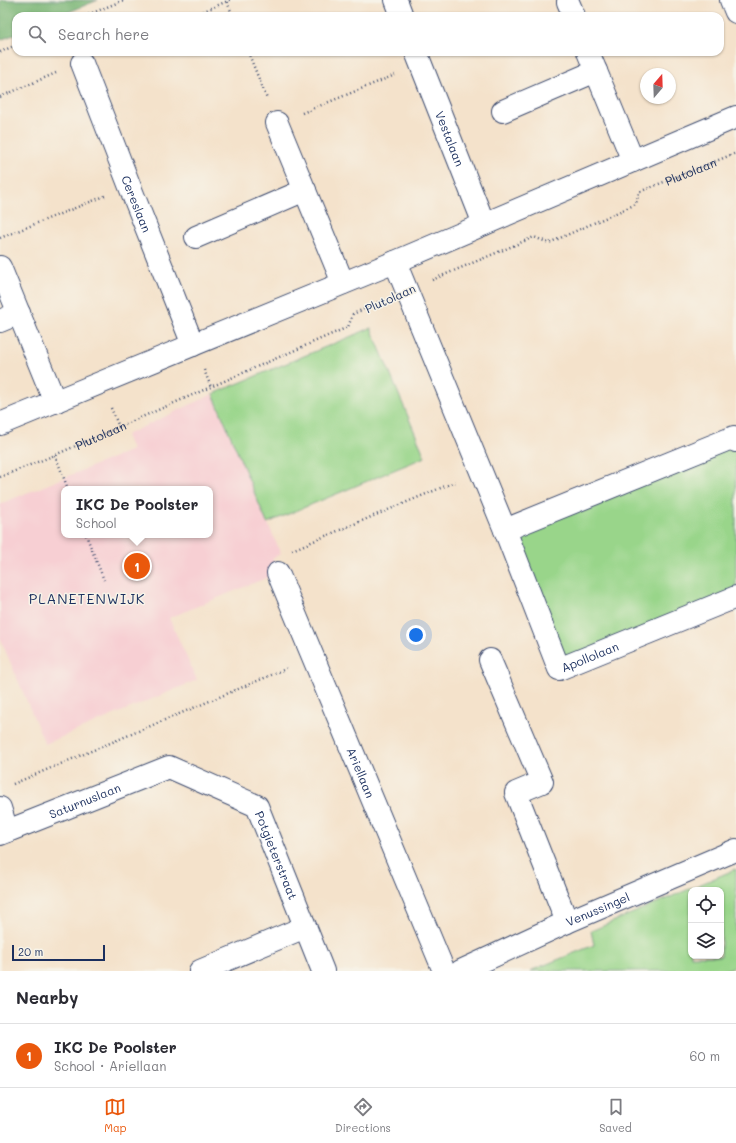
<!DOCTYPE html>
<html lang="en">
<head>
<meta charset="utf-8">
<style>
  :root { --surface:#fff; --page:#f7f7f7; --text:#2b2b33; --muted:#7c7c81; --line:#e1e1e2; --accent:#ea580c }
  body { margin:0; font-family:Mali,sans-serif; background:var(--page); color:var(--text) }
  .controls { position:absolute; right:12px; bottom:12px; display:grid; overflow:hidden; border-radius:8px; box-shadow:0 1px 3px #0004 }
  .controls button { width:36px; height:36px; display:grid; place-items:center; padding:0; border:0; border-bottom:1px solid var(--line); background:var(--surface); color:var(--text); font:20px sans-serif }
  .compass { position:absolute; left:640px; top:68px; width:36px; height:36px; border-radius:50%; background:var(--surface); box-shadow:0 1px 3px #0004; rotate:19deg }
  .scale { position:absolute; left:12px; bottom:10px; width:93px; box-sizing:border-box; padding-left:4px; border:2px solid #1b2f5e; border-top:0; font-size:11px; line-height:14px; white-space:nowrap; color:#1b2f5e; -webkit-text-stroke:3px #f7f3e8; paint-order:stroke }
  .you { position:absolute; left:416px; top:635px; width:14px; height:14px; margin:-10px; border:3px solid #fff; border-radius:50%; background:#1a73e8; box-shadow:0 0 0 6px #1a73e833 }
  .badge { display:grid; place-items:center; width:26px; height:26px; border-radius:50%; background:var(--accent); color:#fff; font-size:13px; font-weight:700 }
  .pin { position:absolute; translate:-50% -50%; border:2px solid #fff; box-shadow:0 1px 4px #0006 }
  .popup { position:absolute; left:61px; top:486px; width:152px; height:52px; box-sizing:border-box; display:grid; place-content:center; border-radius:8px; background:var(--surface); filter:drop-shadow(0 1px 3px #0005); font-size:13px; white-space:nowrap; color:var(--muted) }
  .popup b { font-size:15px; color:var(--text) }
  .popup::after { content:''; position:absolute; left:50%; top:100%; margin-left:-8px; border:8px solid transparent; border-top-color:var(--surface) }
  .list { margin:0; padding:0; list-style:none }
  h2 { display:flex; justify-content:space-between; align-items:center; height:52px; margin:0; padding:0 16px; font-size:17px }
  h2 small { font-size:13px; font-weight:400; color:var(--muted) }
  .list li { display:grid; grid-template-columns:26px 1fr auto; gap:12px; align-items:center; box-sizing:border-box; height:64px; padding:0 16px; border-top:1px solid var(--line) }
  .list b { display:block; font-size:15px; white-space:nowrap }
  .list p { margin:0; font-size:13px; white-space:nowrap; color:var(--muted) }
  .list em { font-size:13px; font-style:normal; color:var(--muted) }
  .icon { flex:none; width:22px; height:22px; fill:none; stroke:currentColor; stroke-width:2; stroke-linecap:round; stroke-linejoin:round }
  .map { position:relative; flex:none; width:736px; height:971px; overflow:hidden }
  .search { position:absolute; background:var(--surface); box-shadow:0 1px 3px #0004; left:12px; right:12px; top:12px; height:44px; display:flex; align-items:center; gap:10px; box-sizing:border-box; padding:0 14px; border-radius:12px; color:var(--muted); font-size:15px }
  .sheet { height:116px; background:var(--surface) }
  nav { display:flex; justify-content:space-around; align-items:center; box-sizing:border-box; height:56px; border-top:1px solid var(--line); background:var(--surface); font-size:11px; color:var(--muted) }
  nav a { display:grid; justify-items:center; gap:2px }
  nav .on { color:var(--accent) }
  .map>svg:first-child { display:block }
</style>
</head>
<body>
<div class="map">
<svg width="736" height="971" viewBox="0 0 736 971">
  <rect width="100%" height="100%" fill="#f7f3e8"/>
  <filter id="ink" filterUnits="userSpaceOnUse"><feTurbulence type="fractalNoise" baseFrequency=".025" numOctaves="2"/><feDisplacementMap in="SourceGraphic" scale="8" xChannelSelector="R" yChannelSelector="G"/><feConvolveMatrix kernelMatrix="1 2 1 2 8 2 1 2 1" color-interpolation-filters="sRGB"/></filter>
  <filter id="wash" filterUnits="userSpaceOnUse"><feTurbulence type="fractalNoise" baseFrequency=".012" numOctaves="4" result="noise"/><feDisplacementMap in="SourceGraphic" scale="16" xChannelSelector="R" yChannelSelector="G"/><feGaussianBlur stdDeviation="0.9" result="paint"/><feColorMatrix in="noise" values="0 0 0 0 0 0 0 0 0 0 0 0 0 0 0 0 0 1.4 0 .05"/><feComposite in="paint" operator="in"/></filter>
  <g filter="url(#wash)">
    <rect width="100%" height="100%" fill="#f4e2cb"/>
    <path fill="#f7cfd3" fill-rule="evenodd" d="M213 394 281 554 272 558 278 573 169 618 197 680 45 744 0 638V504L132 450 126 435ZM64 489H210V535H64Z"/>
    <g fill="#99d58a" stroke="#5a8274" fill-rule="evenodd">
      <path d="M371 328 425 457 267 523 213 394Z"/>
      <path d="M736 441V597L561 669 504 530Z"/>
      <path d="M736 869V966L723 971H530L594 945 591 931ZM691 890H721V956H691Z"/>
    </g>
    <path fill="#7ab676" stroke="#4a726a" d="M2 0H98L59 16H16V34L0 40V1Z"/>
  </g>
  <g filter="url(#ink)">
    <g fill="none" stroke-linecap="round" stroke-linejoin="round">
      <g stroke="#3c4a6e" stroke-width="24">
        <g id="minor">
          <path d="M396 0 402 16"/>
          <path d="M731 0 736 12"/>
          <path d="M568 2 574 16"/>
          <path id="s3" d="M416 52 484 224"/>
          <path d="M588 52 633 161"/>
          <path id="s4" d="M82 63 130 187 193 345"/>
          <path d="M503 111 596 71"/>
          <path d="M277 123 343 283"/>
          <path d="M196 237 305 190"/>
          <path id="s5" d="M395 262 505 530 559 669 736 597"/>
          <path d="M0 267 55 402"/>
          <path d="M0 321 19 313"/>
          <path d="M0 424 395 262 736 117"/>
          <path d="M505 530 734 437 736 441"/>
          <path id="s6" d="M278 573 444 971"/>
          <path d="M490 660 542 782 516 793 567 922"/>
          <path d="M0 808 7 831"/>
          <path id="s7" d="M0 834 169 767 257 806 323 971"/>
          <path d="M200 971 305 927"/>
          <path id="s8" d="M461 971 567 922 736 850"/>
        </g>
      </g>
      <g stroke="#3c4a6e" stroke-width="2.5" stroke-dasharray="1 3" stroke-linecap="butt">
        <path d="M227 2 233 16"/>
        <path d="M85 16 124 0"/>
        <path d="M192 16 230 0"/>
        <path d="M0 52 16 45"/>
        <path d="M248 52 267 99"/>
        <path d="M0 97 56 73"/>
        <path d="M302 113 395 75"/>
        <path d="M0 238 105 196"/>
        <path id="s1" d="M432 280 534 237 549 243 636 204 639 192 736 153"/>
        <path d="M204 370 211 387"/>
        <path d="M111 408 119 427"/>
        <path d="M55 455 68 489"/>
        <path id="s2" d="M0 477 55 455 348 327 353 314 381 301"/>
        <path d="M86 535 104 580"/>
        <path d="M292 550 455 482"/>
        <path d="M13 784 288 668"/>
      </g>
      <use href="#minor" stroke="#fff" stroke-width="22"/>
    </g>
  </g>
  <g text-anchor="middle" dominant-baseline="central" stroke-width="3" stroke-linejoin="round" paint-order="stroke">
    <g font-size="12" fill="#1b2f5e" stroke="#f7f3e8">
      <text stroke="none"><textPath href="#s3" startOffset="93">Vestalaan</textPath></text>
      <text stroke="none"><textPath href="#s1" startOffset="290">Plutolaan</textPath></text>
      <text stroke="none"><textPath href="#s4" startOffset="151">Cereslaan</textPath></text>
      <text transform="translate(390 298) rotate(-24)">Plutolaan</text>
      <text stroke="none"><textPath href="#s2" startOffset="109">Plutolaan</textPath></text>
      <text stroke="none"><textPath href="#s5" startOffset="472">Apollolaan</textPath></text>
      <text stroke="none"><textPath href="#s6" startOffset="216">Ariellaan</textPath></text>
      <text stroke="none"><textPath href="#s7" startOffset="91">Saturnuslaan</textPath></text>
      <text stroke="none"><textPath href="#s7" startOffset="331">Potgieterstraat</textPath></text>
      <text stroke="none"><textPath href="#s8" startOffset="150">Venussingel</textPath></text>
    </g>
    <g font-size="14" letter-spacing="1" fill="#1b2f5e" stroke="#f7f3e8">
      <text x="87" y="598">PLANETENWIJK</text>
    </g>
  </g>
</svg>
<div class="controls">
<button><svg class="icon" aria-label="locate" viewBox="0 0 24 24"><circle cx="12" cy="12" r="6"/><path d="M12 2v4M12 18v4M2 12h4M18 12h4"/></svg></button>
<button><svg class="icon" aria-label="layers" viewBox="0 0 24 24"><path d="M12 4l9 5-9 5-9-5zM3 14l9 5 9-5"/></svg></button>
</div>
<svg class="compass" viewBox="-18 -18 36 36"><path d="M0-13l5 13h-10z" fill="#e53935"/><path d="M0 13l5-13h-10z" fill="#7c7c81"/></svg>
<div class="scale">20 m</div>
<div class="you"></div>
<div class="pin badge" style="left:137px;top:566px">1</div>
<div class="popup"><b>IKC De Poolster</b>School</div>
<div class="search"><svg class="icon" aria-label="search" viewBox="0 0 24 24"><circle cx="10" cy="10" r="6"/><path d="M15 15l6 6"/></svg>Search here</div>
</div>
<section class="sheet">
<h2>Nearby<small></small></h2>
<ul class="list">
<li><span class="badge">1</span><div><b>IKC De Poolster</b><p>School · Ariellaan</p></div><em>60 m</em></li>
</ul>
</section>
<nav>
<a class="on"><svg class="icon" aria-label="map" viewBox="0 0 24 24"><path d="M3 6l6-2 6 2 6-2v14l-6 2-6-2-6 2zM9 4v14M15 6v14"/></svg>Map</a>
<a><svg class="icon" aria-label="directions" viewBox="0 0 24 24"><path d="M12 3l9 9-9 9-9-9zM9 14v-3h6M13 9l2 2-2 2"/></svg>Directions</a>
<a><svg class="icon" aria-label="saved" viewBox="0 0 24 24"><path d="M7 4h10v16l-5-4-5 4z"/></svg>Saved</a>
</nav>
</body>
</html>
